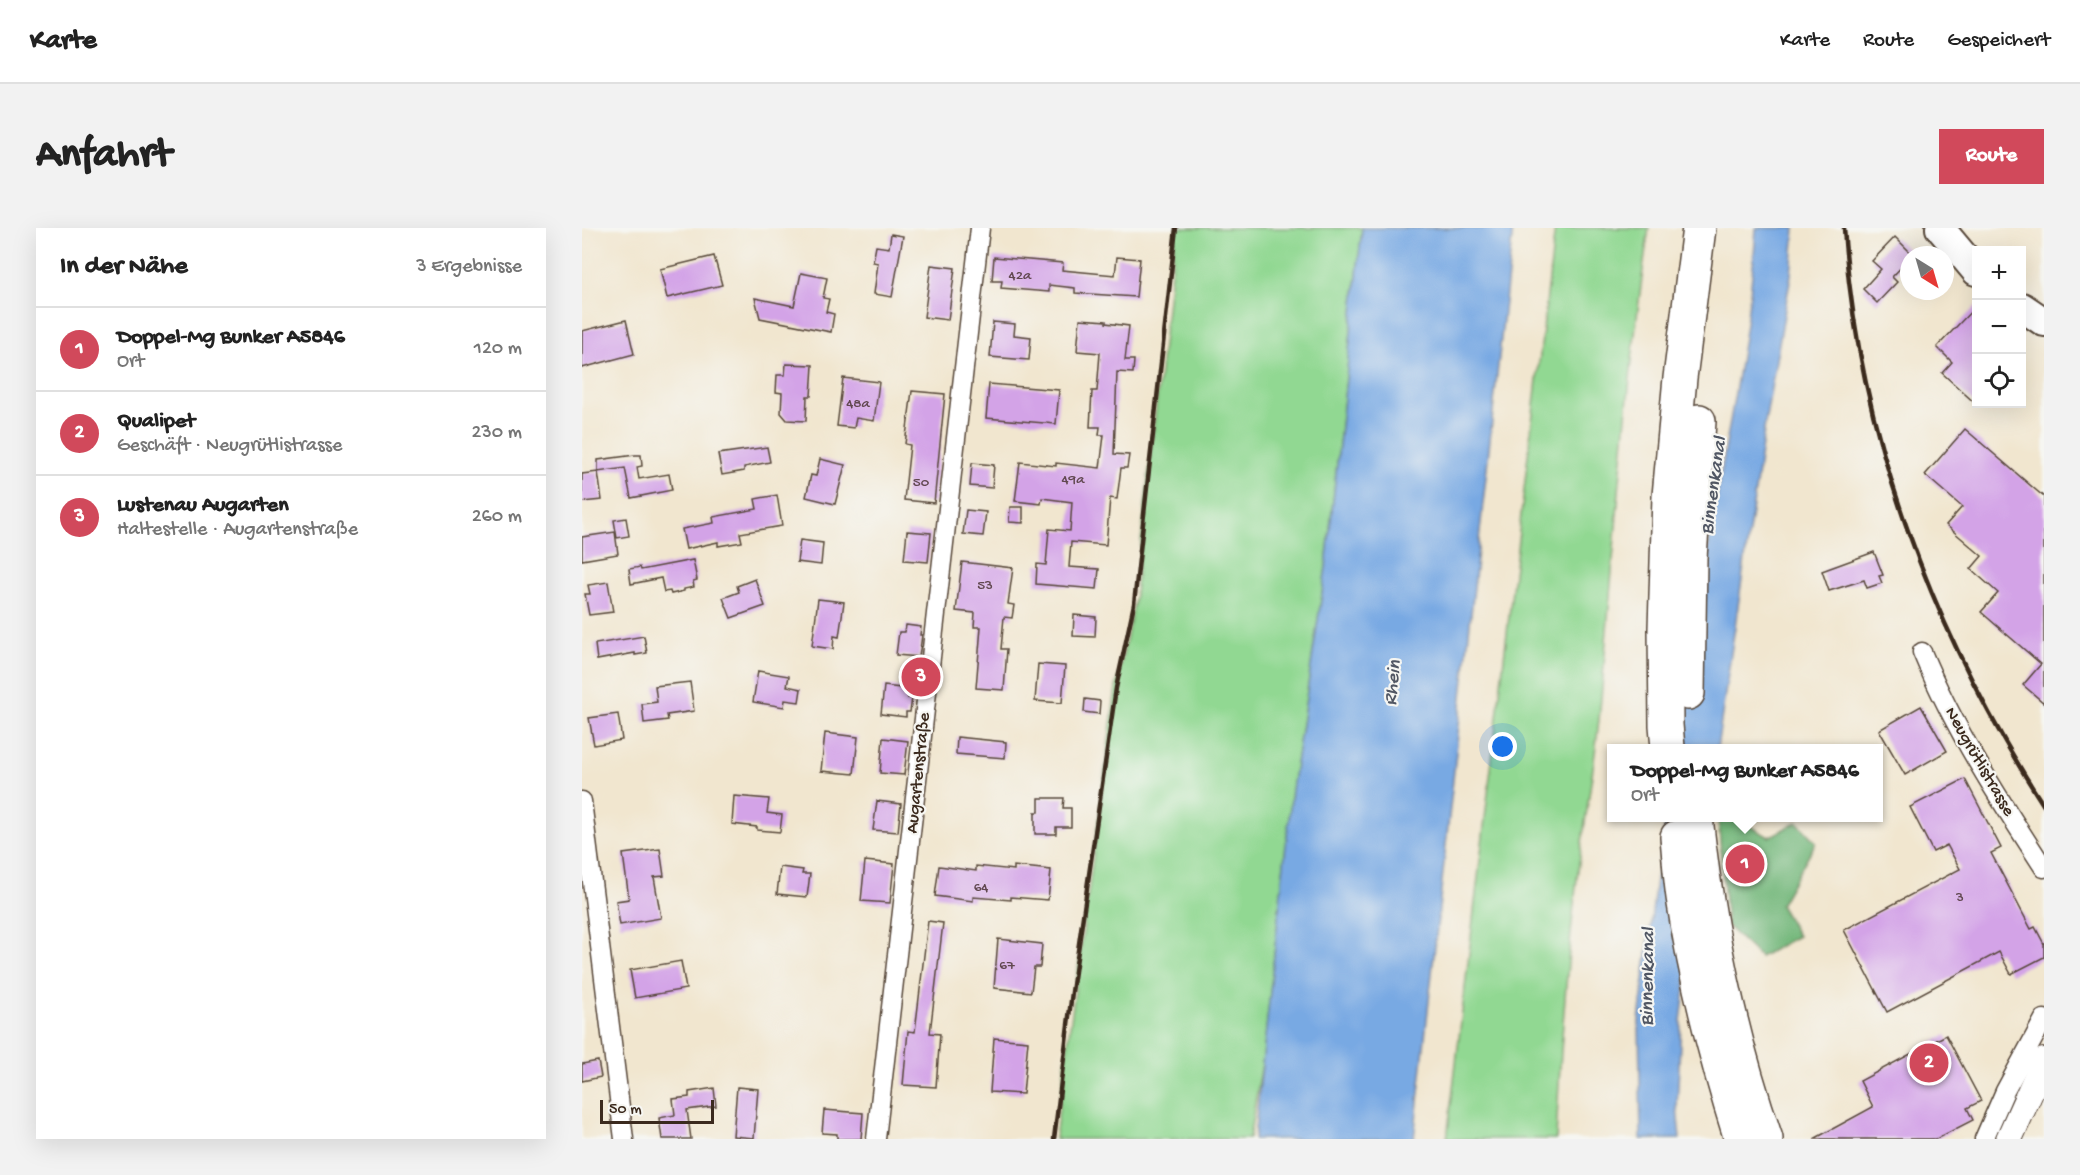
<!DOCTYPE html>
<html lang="de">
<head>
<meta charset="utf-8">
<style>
  :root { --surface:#fff; --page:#f2f2f2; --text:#222; --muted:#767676; --line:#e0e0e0; --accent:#d1495b }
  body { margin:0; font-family:"Gochi Hand",sans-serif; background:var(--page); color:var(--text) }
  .controls { position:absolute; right:18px; top:18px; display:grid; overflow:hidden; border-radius:0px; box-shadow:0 6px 24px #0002 }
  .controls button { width:54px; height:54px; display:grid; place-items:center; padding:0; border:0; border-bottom:2px solid var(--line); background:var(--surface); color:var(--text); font:30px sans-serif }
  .compass { position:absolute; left:1318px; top:18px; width:54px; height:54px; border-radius:50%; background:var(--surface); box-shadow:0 6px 24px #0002; rotate:143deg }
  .scale { position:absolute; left:18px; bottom:15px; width:114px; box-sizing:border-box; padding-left:6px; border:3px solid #3b2a1e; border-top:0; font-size:16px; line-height:21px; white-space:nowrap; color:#3b2a1e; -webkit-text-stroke:4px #f6f6f2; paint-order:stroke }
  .you { position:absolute; left:921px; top:519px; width:21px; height:21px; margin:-15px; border:4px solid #fff; border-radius:50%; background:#1a73e8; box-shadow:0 0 0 9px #1a73e833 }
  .badge { display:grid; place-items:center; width:39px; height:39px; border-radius:50%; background:var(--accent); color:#fff; font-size:20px; font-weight:700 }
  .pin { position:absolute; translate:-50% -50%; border:3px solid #fff; box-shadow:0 2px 6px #0006 }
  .popup { position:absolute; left:1025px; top:516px; width:276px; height:78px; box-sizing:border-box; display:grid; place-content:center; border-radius:0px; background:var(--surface); filter:drop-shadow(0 2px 4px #0005); font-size:20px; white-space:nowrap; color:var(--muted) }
  .popup b { font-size:22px; color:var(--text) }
  .popup::after { content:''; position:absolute; left:50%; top:100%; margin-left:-12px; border:12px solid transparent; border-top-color:var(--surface) }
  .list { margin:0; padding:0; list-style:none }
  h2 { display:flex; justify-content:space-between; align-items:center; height:78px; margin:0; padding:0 24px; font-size:26px }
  h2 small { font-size:20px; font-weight:400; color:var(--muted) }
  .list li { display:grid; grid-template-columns:39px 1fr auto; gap:18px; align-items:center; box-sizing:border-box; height:84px; padding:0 24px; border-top:2px solid var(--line) }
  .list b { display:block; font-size:22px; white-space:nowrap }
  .list p { margin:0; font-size:20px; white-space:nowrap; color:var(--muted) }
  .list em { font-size:20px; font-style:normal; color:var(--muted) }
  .icon { flex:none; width:33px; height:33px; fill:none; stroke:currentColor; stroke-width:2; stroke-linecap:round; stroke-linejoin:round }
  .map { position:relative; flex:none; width:1462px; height:911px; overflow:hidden; border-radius:0px }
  header { display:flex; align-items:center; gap:36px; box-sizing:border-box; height:84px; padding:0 30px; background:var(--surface); border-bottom:2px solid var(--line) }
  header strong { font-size:28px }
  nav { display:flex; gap:33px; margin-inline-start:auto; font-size:21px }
  .intro { display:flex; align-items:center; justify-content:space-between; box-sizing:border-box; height:144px; padding:0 36px }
  h1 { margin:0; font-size:42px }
  .button { padding:15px 27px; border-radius:0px; background:var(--accent); color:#fff; font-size:21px; font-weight:700 }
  main { display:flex; gap:36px; padding:0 36px }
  aside { flex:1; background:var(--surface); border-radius:0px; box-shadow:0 6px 24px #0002 }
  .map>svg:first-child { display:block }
</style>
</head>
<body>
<header>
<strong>Karte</strong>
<nav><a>Karte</a><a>Route</a><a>Gespeichert</a></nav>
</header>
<div class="intro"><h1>Anfahrt</h1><a class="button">Route</a></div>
<main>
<aside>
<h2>In der Nähe<small>3 Ergebnisse</small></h2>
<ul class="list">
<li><span class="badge">1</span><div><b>Doppel-Mg Bunker A5846</b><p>Ort</p></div><em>120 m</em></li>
<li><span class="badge">2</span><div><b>Qualipet</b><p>Geschäft · Neugrütlistrasse</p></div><em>230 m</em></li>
<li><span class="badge">3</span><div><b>Lustenau Augarten</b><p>Haltestelle · Augartenstraße</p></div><em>260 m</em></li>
</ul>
</aside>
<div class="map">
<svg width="1462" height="911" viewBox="0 0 1462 911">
  <rect width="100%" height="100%" fill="#f6f6f2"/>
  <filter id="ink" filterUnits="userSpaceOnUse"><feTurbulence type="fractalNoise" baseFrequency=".0167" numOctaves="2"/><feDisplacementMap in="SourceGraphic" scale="12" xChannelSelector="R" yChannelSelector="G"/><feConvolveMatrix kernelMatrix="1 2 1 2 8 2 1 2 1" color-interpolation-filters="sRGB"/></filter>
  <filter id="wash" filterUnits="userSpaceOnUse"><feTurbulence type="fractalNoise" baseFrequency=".008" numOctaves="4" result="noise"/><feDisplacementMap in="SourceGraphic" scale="24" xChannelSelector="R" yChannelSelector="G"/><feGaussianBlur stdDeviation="1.35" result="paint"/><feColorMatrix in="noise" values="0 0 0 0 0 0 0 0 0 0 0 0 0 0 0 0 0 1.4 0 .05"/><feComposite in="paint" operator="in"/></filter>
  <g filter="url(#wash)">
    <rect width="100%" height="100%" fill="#f1e6cf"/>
    <g fill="#91d892" stroke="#668158" stroke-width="1.5">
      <path d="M594 0H780L744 339 710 562 681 830 667 911H473L534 460 552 376Z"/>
      <path d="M973 0H1067C1043 160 1033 320 1018 481 1013 540 1001 599 994 659 984 743 978 827 974 911H865Z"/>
    </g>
    <path fill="#74b87c" stroke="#58714d" stroke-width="1.5" d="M1136 590H1154L1187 609 1215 594 1234 614 1198 677 1216 708 1178 729 1145 698Z"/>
    <g fill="#78a9e3" stroke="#5a6a80" stroke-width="1.5">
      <path d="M780 0H931L832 911H672L710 562 744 339Z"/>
      <path d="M1174 0H1213L1209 47 1184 189 1135 520H1094C1108 431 1122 341 1138 251 1152 168 1169 85 1174 0Z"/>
      <path d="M1084 590H1125L1099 793 1095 879 1098 911H1059L1057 793 1074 651Z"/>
    </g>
    <g id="blocks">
      <g fill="#d3a3e7">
        <path d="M309 6 321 8 310 69 292 66 296 35 291 34 294 18 307 20Z"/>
        <path d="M1313 9 1331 27H1327V31L1310 49 1315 54 1295 75 1281 61 1299 41 1290 33Z"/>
        <path d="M132 28 140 57 85 70 78 41Z"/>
        <path d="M412 29 481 35 480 42 533 47 535 29 558 31 554 69 493 65V60L467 57V64L419 60 420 53H410Z"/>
        <path d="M349 37 373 40 366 92 342 89Z"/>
        <path d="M219 45 245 50 241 70 247 71 244 84 252 86 249 104 178 90 173 70 212 78Z"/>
        <path d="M1395 77V177L1360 145 1370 134 1355 119Z"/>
        <path d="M498 91 524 93V95L547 98 543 132H552L551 145 535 144 532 226 547 227 545 240H539L535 271 528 270 524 317 489 314 487 339 517 341 515 361 454 356 455 336 464 337 467 301 488 303 490 274 460 270 459 276 433 273 438 234 474 238V235L518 240 522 207H517L518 199H508L510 163H515L518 125 495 123Z"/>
        <path d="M44 92 52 126 0 140V103Z"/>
        <path d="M411 94 433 96 432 107 449 109 447 132 408 129Z"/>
        <path d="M204 136 231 137 229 168H225L224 193 205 192 199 185 200 165 194 164 195 147H203Z"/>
        <path d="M261 150 297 154 292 193 274 190 272 200 255 198Z"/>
        <path d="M407 156 477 162 474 196 404 190Z"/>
        <path d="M330 163 363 166 352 275 322 272 328 217 323 216Z"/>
        <path d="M1383 201 1462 269V475L1441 457 1459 436 1399 384 1416 365 1389 341 1400 328 1364 297 1380 279 1343 247Z"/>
        <path d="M185 219 188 234 162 239V243L140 247 136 226Z"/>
        <path d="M53 227H59L60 238 55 239 57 251 87 246 90 262 49 270 43 240 16 244V232Z"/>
        <path d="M238 231 263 237 253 276 224 269 229 247 234 248Z"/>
        <path d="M390 235 412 237 410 260 388 258Z"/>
        <path d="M16 244 20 272 0 274V246Z"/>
        <path d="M195 267 200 298 158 305 160 314 136 318V314L104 321 100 301 132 295 131 289 175 281 173 271Z"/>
        <path d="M428 279H441V295L427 294Z"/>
        <path d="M384 282 404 284 401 308 381 306Z"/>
        <path d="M44 290 47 308 35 310 32 292Z"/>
        <path d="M325 303 349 305 346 334 322 332Z"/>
        <path d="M33 304 36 326 0 332V309Z"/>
        <path d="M218 312 241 315 239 337 215 334Z"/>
        <path d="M1292 324 1301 347 1297 348 1300 355 1285 360 1282 352 1247 363 1240 343Z"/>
        <path d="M111 332 115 352 111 353 112 359 102 361V363L89 366 88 363 82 364 79 350 49 356 47 341 58 339 59 342Z"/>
        <path d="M380 334 431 340 426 376 432 377 430 390 422 389 419 421H425L422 462 394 460 399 399H392L393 385 374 383Z"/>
        <path d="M173 351 183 378 149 390 141 370 157 364 155 358Z"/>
        <path d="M26 354 31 384 7 387 3 366H8L6 357Z"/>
        <path d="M236 371 262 374 257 409 252 408 251 421 230 418Z"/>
        <path d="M492 387 514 389 513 409 491 408Z"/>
        <path d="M324 397 339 399 338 407H340L337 429 314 427 317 404H323Z"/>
        <path d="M62 408 65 425 53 427V425L15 432 13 416Z"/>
        <path d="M456 436 483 438 480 475 453 473Z"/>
        <path d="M176 443 207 448 205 458 219 461 217 474 203 472 202 479 171 474Z"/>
        <path d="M108 454 112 483 85 487 86 492 62 495 60 476 75 474 73 458Z"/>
        <path d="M302 458 327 461 326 470H330L328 484H324V489L299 486Z"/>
        <path d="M503 471 518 473 517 486 502 484Z"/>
        <path d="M1339 478 1365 523 1323 547 1297 502Z"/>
        <path d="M36 486 40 512 12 517 7 490Z"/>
        <path d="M243 505 276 509 272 546 239 543Z"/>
        <path d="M375 509 424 514 423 530 374 526Z"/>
        <path d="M301 510 326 513 322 547 298 545Z"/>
        <path d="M1383 551 1419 620 1409 625 1449 701 1453 699 1462 716V729L1429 746 1417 724 1305 784 1262 702 1378 641 1365 617 1351 624 1328 579Z"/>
        <path d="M152 568 187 571 185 585 200 587 198 604 175 602V599L150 596Z"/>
        <path d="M457 570H482L481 580H489V599H474V606H453V584H457Z"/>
        <path d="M295 573 319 576 316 604 291 602Z"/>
        <path d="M78 621 82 648 72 649 79 690 38 697 34 673 47 671 41 626Z"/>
        <path d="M1154 621 1180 632 1172 650 1146 640Z"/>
        <path d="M283 633 312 636 308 675 279 673Z"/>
        <path d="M357 638 394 643V638L432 642V638L469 642 466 672 429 669V672L391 669V673L353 668Z"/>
        <path d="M198 639 221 642 220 646H228L225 669 195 666Z"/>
        <path d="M346 693 361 695 348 805 358 806 354 859 321 857 326 803 333 804Z"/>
        <path d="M416 711 460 716 458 739H452L449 764 412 760Z"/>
        <path d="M99 733 104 761 53 770 48 742Z"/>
        <path d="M1364 807 1399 873 1385 880 1391 892 1354 911H1232L1291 879 1278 853Z"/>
        <path d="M412 810 446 813 441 866 408 864Z"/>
        <path d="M16 833 19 849 0 853V836Z"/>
        <path d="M155 859 176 861 172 910 151 908Z"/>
        <path d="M132 860 134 878 105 882 109 911H80L77 890 93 887 91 871 107 869V864Z"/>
        <path d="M242 882 281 885 279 911H255V906L240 905Z"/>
      </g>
    </g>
  </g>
  <g filter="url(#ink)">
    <use href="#blocks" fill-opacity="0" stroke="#564639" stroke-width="1.5"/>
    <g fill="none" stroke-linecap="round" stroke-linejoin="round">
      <g stroke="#564639" stroke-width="21">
        <g id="minor">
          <path d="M1340 424C1372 501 1417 571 1462 640"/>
          <path d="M0 573 42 911"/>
          <path d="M294 911 398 0"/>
          <path d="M1402 911 1423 863 1462 791"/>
        </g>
      </g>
      <g stroke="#564639" stroke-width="28">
        <path id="secondary" d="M1427 911 1462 833"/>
      </g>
      <g stroke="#564639" stroke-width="32">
        <g id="primary">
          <path d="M1358 0 1394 43"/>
          <path d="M1440 79 1462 94"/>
        </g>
      </g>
      <g stroke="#564639" stroke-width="36">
        <g id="motorway">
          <path d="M1106 465 1108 330 1117 193"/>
          <path d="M1086 520 1084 497 1083 401 1087 268 1098 150 1117 0"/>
          <path d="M1114 590C1126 699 1148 807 1184 911"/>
          <path d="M1095 609C1097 629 1098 649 1101 669 1113 751 1134 832 1159 911"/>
        </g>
      </g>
      <use href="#minor" stroke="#fff" stroke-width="18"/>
      <use href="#secondary" stroke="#fff" stroke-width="26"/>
      <use href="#primary" stroke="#fff" stroke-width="28"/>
      <use href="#motorway" stroke="#fff" stroke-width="33"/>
      <g stroke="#3b2a1e" stroke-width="4.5">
        <path d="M1262 0C1276 207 1351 405 1462 578"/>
        <path d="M472 911 490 764 534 460 552 376 594 0"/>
      </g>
    </g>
  </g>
  <g text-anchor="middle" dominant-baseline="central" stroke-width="4.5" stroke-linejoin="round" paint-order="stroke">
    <g font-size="15" fill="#614850">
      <text x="438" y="48">42a</text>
      <text x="276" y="176">48a</text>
      <text x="491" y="252">49a</text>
      <text x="339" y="255">50</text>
      <text x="403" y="358">53</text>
      <text x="399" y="660">64</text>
      <text x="1378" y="670">3</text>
      <text x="425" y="738">67</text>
    </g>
    <g font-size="18" fill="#3b2a1e" stroke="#f6f6f2">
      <text transform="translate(1397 534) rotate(60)">Neugrütlistrasse</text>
      <text transform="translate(337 545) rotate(-84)">Augartenstraße</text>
    </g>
    <g font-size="20" font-style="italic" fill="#505663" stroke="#f6f6f2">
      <text transform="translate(1133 258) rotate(-82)">Binnenkanal</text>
      <text transform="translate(812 455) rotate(-84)">Rhein</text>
      <text transform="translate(1067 749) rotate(-89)">Binnenkanal</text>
    </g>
  </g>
</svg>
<div class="controls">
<button>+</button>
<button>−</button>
<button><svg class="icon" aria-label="locate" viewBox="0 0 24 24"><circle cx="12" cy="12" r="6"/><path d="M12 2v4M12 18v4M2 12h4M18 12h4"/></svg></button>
</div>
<svg class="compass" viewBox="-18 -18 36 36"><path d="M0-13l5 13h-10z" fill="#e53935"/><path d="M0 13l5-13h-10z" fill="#767676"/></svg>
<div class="scale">50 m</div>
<div class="you"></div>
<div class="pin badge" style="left:1163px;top:636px">1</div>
<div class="popup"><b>Doppel-Mg Bunker A5846</b>Ort</div>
<div class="pin badge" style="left:1347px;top:835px">2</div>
<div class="pin badge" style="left:339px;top:449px">3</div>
</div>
</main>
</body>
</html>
